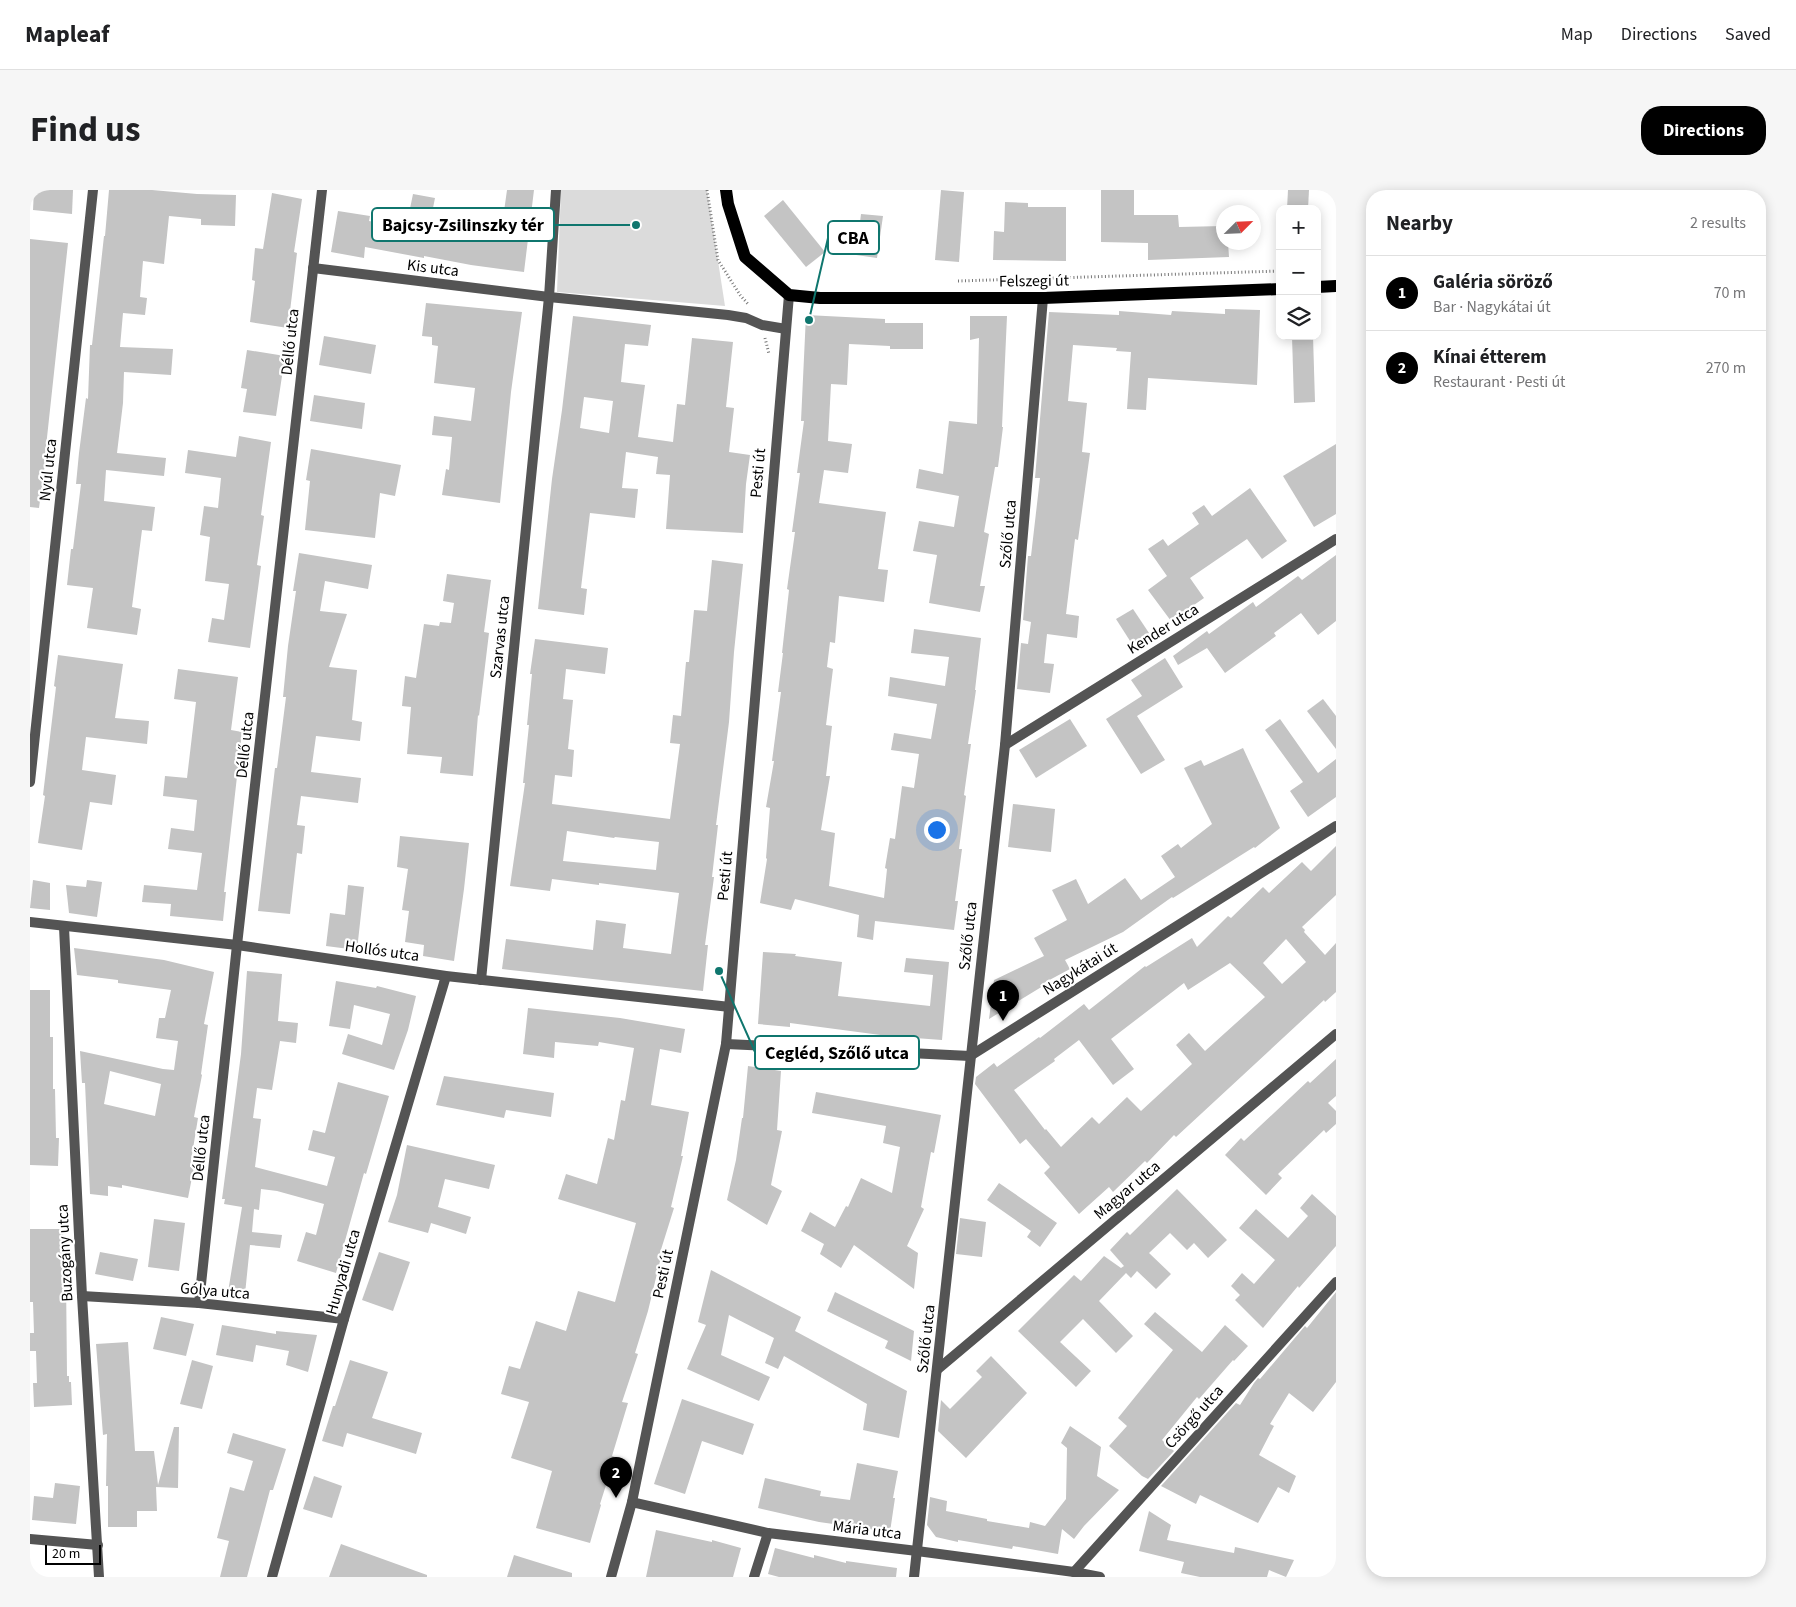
<!DOCTYPE html>
<html lang="en">
<head>
<meta charset="utf-8">
<style>
  :root { --surface:#fff; --page:#f6f6f6; --text:#202124; --muted:#757577; --line:#e0e0e0; --accent:#000 }
  body { margin:0; font-family:"Source Sans 3",sans-serif; background:var(--page); color:var(--text) }
  .controls { position:absolute; right:15px; top:15px; display:grid; overflow:hidden; border-radius:10px; box-shadow:0 2px 12px #0003 }
  .controls button { width:45px; height:45px; display:grid; place-items:center; padding:0; border:0; border-bottom:1px solid var(--line); background:var(--surface); color:var(--text); font:25px sans-serif }
  .compass { position:absolute; left:1186px; top:15px; width:45px; height:45px; border-radius:50%; background:var(--surface); box-shadow:0 2px 12px #0003; rotate:66deg }
  .scale { position:absolute; left:15px; bottom:12px; width:56px; box-sizing:border-box; padding-left:5px; border:2px solid #000; border-top:0; font-size:14px; line-height:18px; white-space:nowrap; color:#000; -webkit-text-stroke:4px #fff; paint-order:stroke }
  .you { position:absolute; left:906px; top:639px; width:18px; height:18px; margin:-12px; border:4px solid #fff; border-radius:50%; background:#1a73e8; box-shadow:0 0 0 8px #1a73e833 }
  .badge { display:grid; place-items:center; width:32px; height:32px; border-radius:50%; background:var(--accent); color:#fff; font-size:16px; font-weight:700 }
  .pin { position:absolute; translate:-50% -41px; filter:drop-shadow(0 1px 2px #0008) }
  .pin::after { content:''; position:absolute; top:26px; width:18px; height:15px; background:inherit; clip-path:polygon(0 0,100% 0,50% 100%) }
  .list { margin:0; padding:0; list-style:none }
  h2 { display:flex; justify-content:space-between; align-items:center; height:65px; margin:0; padding:0 20px; font-size:21px }
  h2 small { font-size:16px; font-weight:400; color:var(--muted) }
  .list li { display:grid; grid-template-columns:32px 1fr auto; gap:15px; align-items:center; box-sizing:border-box; height:75px; padding:0 20px; border-top:1px solid var(--line) }
  .list b { display:block; font-size:19px; white-space:nowrap }
  .list p { margin:0; font-size:16px; white-space:nowrap; color:var(--muted) }
  .list em { font-size:16px; font-style:normal; color:var(--muted) }
  .icon { flex:none; width:28px; height:28px; fill:none; stroke:currentColor; stroke-width:2; stroke-linecap:round; stroke-linejoin:round }
  .map { position:relative; flex:none; width:1306px; height:1387px; overflow:hidden; border-radius:20px }
  header { display:flex; align-items:center; gap:30px; box-sizing:border-box; height:70px; padding:0 25px; background:var(--surface); border-bottom:1px solid var(--line) }
  header strong { font-size:24px }
  nav { display:flex; gap:28px; margin-inline-start:auto; font-size:18px }
  .intro { display:flex; align-items:center; justify-content:space-between; box-sizing:border-box; height:120px; padding:0 30px }
  h1 { margin:0; font-size:35px }
  .button { padding:12px 22px; border-radius:20px; background:var(--accent); color:#fff; font-size:18px; font-weight:700 }
  main { display:flex; gap:30px; padding:0 30px }
  aside { flex:1; background:var(--surface); border-radius:20px; box-shadow:0 2px 12px #0003 }
  .map>svg:first-child { display:block }
</style>
</head>
<body>
<header>
<strong>Mapleaf</strong>
<nav><a>Map</a><a>Directions</a><a>Saved</a></nav>
</header>
<div class="intro"><h1>Find us</h1><a class="button">Directions</a></div>
<main>
<div class="map">
<svg width="1306" height="1387" viewBox="0 0 1306 1387">
  <rect width="100%" height="100%" fill="#fff"/>
  <path fill="#dbdbdb" d="M531 0H677L695 116 527 102Z"/>
  <g fill="#c4c4c4" fill-rule="evenodd">
    <path d="M4 0H43L42 24 3 20Z"/>
    <path d="M79 0H122L167 4 206 5 205 36 171 35V29L139 26 134 74 113 71 110 107 117 108 115 125 93 123 90 157 143 159 141 185 94 182 93 213 87 263 136 268 134 286 76 280 74 311 125 317 122 341 112 340 102 417 111 419 107 445 57 438 63 398 37 395 41 359H43L51 294H46L49 263 56 208 58 209 60 155H62L74 46H75Z"/>
    <path d="M477 0H504L494 82 441 75 394 66V68L335 57 334 68 301 62 308 21 340 26 339 31 376 38 383 4 405 8 401 28 442 34 440 46 470 50Z"/>
    <path d="M911 0 934 2 929 72 905 70Z"/>
    <path d="M1071 0H1104V25H1148L1149 37 1194 36V52H1198L1199 67 1118 70V53L1071 52Z"/>
    <path d="M1258 0H1279L1278 19H1257Z"/>
    <path d="M242 3 272 9 264 62 267 63 258 138 220 132 225 91 222 90 225 58 233 59Z"/>
    <path d="M753 10 795 62 776 77 734 26Z"/>
    <path d="M975 12 998 13V17H1036V71L963 70 964 41 974 42Z"/>
    <path d="M831 24 853 26 847 68 826 65Z"/>
    <path d="M0 49 38 53 15 266H16L9 318 0 317Z"/>
    <path d="M396 113 492 122 481 202 470 313 412 305 416 279 419 280 422 247 402 245 404 226 441 231 445 198 404 193 408 156 402 155V147L392 146Z"/>
    <path d="M1195 119 1230 120 1227 195 1118 188 1116 220 1097 219 1101 162 1086 161 1087 158 1043 155 1038 211 1057 213 1052 262 1060 263 1048 350 1045 349 1036 424 1049 426 1047 448 1017 444 1014 473 1024 474 1020 503 987 499 991 453 998 454 1001 432 993 430 998 366H1001L1010 288H1005L1019 122 1089 125V121L1141 125 1142 121 1195 124Z"/>
    <path d="M776 125 855 129V133H893V159H860V156L819 154 817 195 801 194 798 251 822 254 818 283 794 280 789 313 856 322 848 379 858 380 854 412 809 406 805 453 800 452 797 477 803 479 796 535 802 536 796 586H800L791 640 805 643 799 696 854 708 857 679 855 678 860 648 865 649 872 596 884 598 889 564 861 560 864 543 901 549 907 514 858 506 860 487 915 496 919 467 881 463 884 439 951 448 945 500H946L938 554H941L934 605 936 606 929 659H932L925 711H928L924 740 845 731 843 750 827 747 829 725 765 709 761 720 730 713 737 669 736 668 740 618 736 617 744 571H742L751 502H748L753 463H752L759 400 757 399 765 342H762L770 283H767L774 231H771Z"/>
    <path d="M543 126 621 135 618 156 595 154 591 192 615 195 608 247 643 252 647 214 655 215 662 148 703 152 696 217 704 218 699 262 720 265 716 294 713 343 636 339 640 285 626 284 628 267 596 262 592 298 608 299 605 328 560 323 551 398 557 399 554 425 508 419 522 289 532 220ZM554 207 583 211 579 243 550 238Z"/>
    <path d="M940 126H977L972 237H973L968 277H965L954 342 959 344 950 396H955L950 422 899 413 907 365 883 361 889 331 924 337 929 306 886 298 889 279 913 284 919 231 947 234 949 148 940 150Z"/>
    <path d="M294 146 346 155 341 184 289 175Z"/>
    <path d="M1262 146H1283L1285 212 1264 213Z"/>
    <path d="M217 160 255 166 246 226 213 222 217 199 211 198Z"/>
    <path d="M284 205 335 213 332 239 280 231Z"/>
    <path d="M209 246 241 252 231 325 234 326 227 375 231 376 220 458 178 452 182 428 194 430 199 394 175 391 180 347 170 345 174 316 188 318 191 288 155 283 158 260 206 267Z"/>
    <path d="M1306 254V324L1284 337 1253 286Z"/>
    <path d="M281 259 371 275 365 306 350 303 345 348 275 340 280 291 276 290Z"/>
    <path d="M1220 298 1257 351 1232 369 1217 349 1160 388 1174 408 1141 431 1118 400 1137 386 1118 359 1133 349 1138 356 1169 334 1162 323 1174 315 1182 326Z"/>
    <path d="M269 363 342 375 338 399 295 391 290 421 317 424 299 477 327 480 322 530 332 532 330 551 286 546 281 582 331 588 328 613 271 606 267 635 275 636 272 664 267 663 260 724 228 721 245 578H247L256 507H253L258 456 266 401H263Z"/>
    <path d="M1306 365V431L1288 445 1271 423 1244 443 1246 446 1195 483 1177 458 1148 475 1143 466 1177 441 1179 444 1223 412 1226 417 1268 386 1272 390Z"/>
    <path d="M682 370 713 374 704 462 699 532 686 635H688L682 687H684L675 755H678L673 801 472 779 476 749 563 760 566 730 596 734 593 758 641 764 649 703 569 693V695L522 689 520 701 480 696 495 593H493L499 535H497L502 484H500L505 449 578 458 575 484 536 479 533 509 543 510 538 559 544 560 542 587 525 585 522 614 640 629 650 554 640 553 643 525 651 526 656 472H659L664 420 677 421ZM537 641 584 648 585 647 629 652 626 680 533 671Z"/>
    <path d="M417 384 461 390 454 442 459 443 449 526 448 525 443 586 410 583 412 567 377 564 381 517 372 516 375 486 386 488 394 434 409 436 410 432 421 433 424 413 413 411Z"/>
    <path d="M1103 419 1119 443 1102 454 1086 429Z"/>
    <path d="M28 465 93 474 85 528 119 531 117 554 56 547 52 580 86 585 82 615 60 612 52 660 8 653 15 606 13 605 26 497 24 496Z"/>
    <path d="M1135 468 1153 497 1107 526 1135 570 1111 584 1076 529 1112 506 1101 490Z"/>
    <path d="M148 479 208 487 201 540 212 542 194 702H196L193 731 140 726 141 714 112 712 114 695 167 700 172 663 138 659 141 638 164 641 167 610 133 606 135 586 157 588 166 512 144 509Z"/>
    <path d="M1293 509 1306 526V559L1277 521Z"/>
    <path d="M1040 529 1057 556 1006 588 989 560Z"/>
    <path d="M1250 529 1288 583 1306 569V607L1278 627 1260 601 1273 592 1235 540Z"/>
    <path d="M1213 558 1250 638 1225 658 1224 657 1143 708 1142 707 1093 742 1035 770 1040 779 1012 794 1013 796 959 829 964 790 1014 766 1004 748 1037 730 1022 700 1046 689 1058 714 1095 688 1111 710 1145 687 1131 666 1148 654 1151 658 1182 634 1154 578 1171 570 1174 576Z"/>
    <path d="M983 614 1025 619 1021 662 978 657Z"/>
    <path d="M370 646 439 653 434 699 424 771 393 766 394 755 375 752 379 721 372 720 378 679 367 677Z"/>
    <path d="M1306 656V705L1272 737 1275 740 1274 742 1295 765 1306 753V802L1295 812 1294 810 1172 923 1146 947 1144 945 1117 973 1115 971 1083 1002 1079 997 1049 1024 1014 983 1020 977 996 949 990 954 945 894 946 887 964 873 967 877 1009 847 1010 848 1054 814 1059 820 1115 776 1116 777 1162 748 1167 757 1198 726 1201 728 1233 697 1239 703 1272 672 1281 681ZM1256 749 1276 772 1252 794 1233 773ZM1200 773 1235 807 1175 861 1159 843 1146 855 1162 874 1111 921 1097 907 1069 934 1062 927 1031 957 1016 939 1015 940 984 900 1025 871 1024 869 1049 850 1083 895 1104 879 1081 849 1154 793 1158 800Z"/>
    <path d="M3 690 20 693V720L0 718Z"/>
    <path d="M57 690 72 692 67 727 39 723 36 695 56 697Z"/>
    <path d="M318 695 334 697 327 760 296 756 300 723 315 725Z"/>
    <path d="M44 758 134 770 184 782 174 834 178 835 171 884 172 885 164 927 168 928 160 977H164L158 1008 92 995V998L78 996V1006L60 1004 55 893H52L50 861 133 879 144 880 148 851 126 848 129 828H135L141 800 88 793V790L47 785ZM80 881 131 894 125 926 74 914Z"/>
    <path d="M733 762 766 764 765 766 812 772 808 806 900 816 903 785 874 782 876 768 919 772 912 850 858 846 760 833V837L728 834Z"/>
    <path d="M217 781 252 784 248 831 268 833 266 853 250 851 242 900 227 898 223 928 231 929 225 977 297 996 305 967 278 960 283 940 295 943 308 892 359 906 336 984 334 983 306 1083 267 1071 276 1042 286 1045 294 1014 247 1001 231 999 229 1020 224 1019 222 1042 252 1045 250 1058 220 1055 215 1104 198 1102 212 1017 194 1014 195 1009H192L211 864Z"/>
    <path d="M306 791 346 798 347 796 386 806 378 840 364 880 312 864 318 844 352 855 360 824 324 815 320 839 299 836Z"/>
    <path d="M0 800H20V847H23V899H25L26 948H29L28 976 0 975Z"/>
    <path d="M498 818 590 828 655 839 651 863 630 859 621 915 659 922 651 966H653L641 1017 644 1018 629 1066 631 1067 618 1121 605 1163 608 1164 592 1212 598 1213 582 1266 585 1267 570 1314 571 1315 560 1353 506 1338 522 1281 481 1268 499 1212 471 1204 479 1176 490 1179 506 1131 536 1141 548 1101 585 1112 606 1033 528 1009 536 984 567 994 578 948 584 950 591 910 595 911 604 858 569 852 568 856 525 852 524 868 493 864Z"/>
    <path d="M1306 869V906L1298 913 1306 921V934L1296 943 1294 940 1248 984 1252 988 1236 1005 1195 965 1211 948 1214 951 1278 891 1280 893Z"/>
    <path d="M718 876 751 881 747 940 752 941 741 995 752 1001 737 1035 697 1010 706 970 712 928H713Z"/>
    <path d="M414 886 524 903 521 927 476 920 474 928 406 915Z"/>
    <path d="M786 902 911 925 904 963 901 962 891 1017 894 1019 877 1056 888 1063 884 1099 824 1055 811 1078 790 1064 794 1054 771 1041 780 1022 805 1037 816 1016 818 1017 831 988 862 1003 870 957 853 953 856 936 782 923Z"/>
    <path d="M377 955 465 975 459 999 415 989 408 1017 441 1027 436 1044 401 1033 398 1043 358 1032 367 1005Z"/>
    <path d="M969 993 1027 1033 1010 1057 997 1047 1001 1041 957 1010Z"/>
    <path d="M1147 999 1197 1050 1178 1068 1164 1053 1157 1060 1140 1043 1119 1063 1141 1084 1126 1099 1107 1081 1101 1088 1096 1083 1069 1111 1103 1146 1086 1163 1053 1129 1030 1152 1061 1181 1046 1197 988 1141 1044 1085 1051 1091 1074 1066 1091 1078 1094 1076 1080 1060 1097 1042 1100 1045Z"/>
    <path d="M1282 1004 1306 1026V1056L1269 1098 1268 1096 1233 1138 1205 1110 1210 1105 1201 1096 1212 1083 1224 1094 1245 1070 1209 1038 1226 1019 1258 1048 1278 1026 1270 1018Z"/>
    <path d="M930 1028 956 1032 952 1067 926 1064Z"/>
    <path d="M124 1029 155 1033 149 1081 118 1077Z"/>
    <path d="M0 1039H33L34 1086H36L37 1186H39V1192H41L42 1215 4 1217 3 1193H7L6 1161H0V1143H4L3 1112H0Z"/>
    <path d="M70 1062 108 1069 103 1091 65 1084Z"/>
    <path d="M349 1062 380 1072 363 1121 332 1110Z"/>
    <path d="M681 1080 771 1127 765 1141 877 1201 869 1248 833 1240 837 1214 754 1166 748 1179 735 1173 744 1148 699 1125 691 1165 740 1187 729 1211 657 1179 676 1135 668 1132Z"/>
    <path d="M805 1102 884 1141 881 1171 855 1158 858 1151 797 1121Z"/>
    <path d="M1306 1102V1192L1283 1222 1259 1203 1240 1234 1244 1236 1229 1265 1266 1286 1259 1303 1248 1297 1228 1333 1170 1305 1166 1314 1131 1296 1206 1213 1210 1215 1224 1193 1228 1188 1230 1189 1275 1136 1277 1138Z"/>
    <path d="M1125 1122 1172 1162 1195 1135 1218 1156 1204 1171 1203 1170 1169 1209 1167 1207 1132 1250 1144 1261 1118 1289 1112 1286 1079 1256 1097 1236 1088 1228 1143 1160 1114 1134Z"/>
    <path d="M131 1127 164 1134 156 1166 123 1159Z"/>
    <path d="M192 1135 246 1144V1141L287 1145 278 1182 256 1175 259 1161 226 1155 223 1172 186 1165Z"/>
    <path d="M98 1152 105 1261H124L128 1295 144 1237H149L148 1298 126 1297 127 1321H107V1337H78V1296H76L77 1244 73 1245 66 1154Z"/>
    <path d="M961 1166 997 1203 936 1268 908 1241 911 1210 920 1219 952 1187 946 1181Z"/>
    <path d="M162 1170 183 1176 172 1219 150 1214Z"/>
    <path d="M320 1170 358 1182 342 1228 392 1243 386 1264 317 1243 313 1257 292 1251 303 1216H305Z"/>
    <path d="M652 1209 724 1234 713 1265 672 1251 655 1304 624 1294Z"/>
    <path d="M1040 1236 1071 1257 1067 1286 1089 1300 1054 1336 1044 1349 1032 1339 1028 1364 983 1356 982 1359 928 1350V1352L906 1347 897 1335 900 1307 917 1311 916 1321 957 1329V1331L999 1338 1000 1332 1015 1336 1036 1309 1037 1258 1031 1253Z"/>
    <path d="M203 1243 256 1259 243 1300H240L217 1387H190L199 1351 187 1348 200 1297 214 1301 223 1271 197 1263Z"/>
    <path d="M827 1273 868 1281 863 1308H865L860 1342 789 1332 728 1318 735 1288 791 1301 790 1306 820 1310Z"/>
    <path d="M284 1286 312 1296 302 1328 273 1319Z"/>
    <path d="M25 1293 50 1296 46 1334 2 1330 4 1306 23 1308Z"/>
    <path d="M1119 1321 1141 1335 1137 1350 1204 1363 1205 1357 1264 1370 1256 1387 1239 1380 1237 1387H1170L1151 1383 1154 1372 1109 1361Z"/>
    <path d="M626 1340 682 1352V1350L711 1358 703 1387H616Z"/>
    <path d="M311 1354 397 1385V1387H299Z"/>
    <path d="M745 1358 784 1368V1365L816 1373V1371L867 1378 866 1387H749L738 1384Z"/>
    <path d="M484 1365 542 1383V1387H477Z"/>
  </g>
  <g fill="none" stroke-linecap="round" stroke-linejoin="round">
    <g stroke="#767676" stroke-width="3" stroke-dasharray="1 2.5" stroke-linecap="butt">
      <path d="M677 0 688 70 710 105 718 114"/>
      <path d="M928 91 1250 81"/>
      <path d="M735 148 739 164"/>
    </g>
    <g stroke="#545454" stroke-width="10">
      <path d="M283 78 519 107 698 125 716 128 732 135 756 139"/>
      <path d="M975 555 1306 349"/>
      <path d="M0 592 63 0"/>
      <path d="M0 732 207 755 416 786 700 817"/>
      <path d="M34 737 52 1106 69 1387"/>
      <path d="M451 790 519 107 526 0"/>
      <path d="M696 854 940 866 1306 636"/>
      <path d="M52 1106 169 1113 314 1129"/>
      <path d="M169 1113 207 755 292 0"/>
      <path d="M908 1179 1306 844"/>
      <path d="M602 1312 738 1343 887 1361 1044 1382 1070 1387"/>
      <path d="M0 1349 68 1355"/>
      <path d="M1044 1382 1306 1092"/>
      <path d="M242 1387 314 1129 416 786"/>
      <path d="M581 1387 602 1312 696 854 759 105"/>
      <path d="M724 1387 738 1343"/>
      <path d="M884 1387 975 555 1013 108"/>
    </g>
    <g stroke="#000" stroke-width="12">
      <path d="M696 0 698 14 715 67 759 105 790 108H1013L1250 99"/>
      <path d="M1287 97 1306 96"/>
    </g>
  </g>
  <g text-anchor="middle" dominant-baseline="central" stroke-width="4.5" stroke-linejoin="round" paint-order="stroke">
    <g font-size="16" fill="#000" stroke="#fff">
      <text transform="translate(403 78) rotate(7)">Kis utca</text>
      <text transform="translate(1004 91) rotate(-1)">Felszegi út</text>
      <text transform="translate(260 152) rotate(-84)">Déllő utca</text>
      <text transform="translate(18 280) rotate(-84)">Nyúl utca</text>
      <text transform="translate(728 283) rotate(-85)">Pesti út</text>
      <text transform="translate(978 344) rotate(-85)">Szőlő utca</text>
      <text transform="translate(1133 439) rotate(-32)">Kender utca</text>
      <text transform="translate(470 447) rotate(-84)">Szarvas utca</text>
      <text transform="translate(215 555) rotate(-84)">Déllő utca</text>
      <text transform="translate(695 686) rotate(-85)">Pesti út</text>
      <text transform="translate(938 746) rotate(-84)">Szőlő utca</text>
      <text transform="translate(352 761) rotate(8)">Hollós utca</text>
      <text transform="translate(1050 779) rotate(-32)">Nagykátai út</text>
      <text transform="translate(171 958) rotate(-84)">Déllő utca</text>
      <text transform="translate(1097 1000) rotate(-40)">Magyar utca</text>
      <text transform="translate(35 1063) rotate(-93)">Buzogány utca</text>
      <text transform="translate(313 1082) rotate(-74)">Hunyadi utca</text>
      <text transform="translate(633 1084) rotate(-78)">Pesti út</text>
      <text transform="translate(185 1101) rotate(5)">Gólya utca</text>
      <text transform="translate(896 1149) rotate(-84)">Szőlő utca</text>
      <text transform="translate(1164 1227) rotate(-48)">Csörgő utca</text>
      <text transform="translate(837 1340) rotate(7)">Mária utca</text>
    </g>
  </g>
  <path fill="none" stroke="#0f766e" stroke-width="2" d="M606 35L524 35M779 130L798 48M689 781L725 862"/>
  <g fill="#0f766e" stroke="#fff" stroke-width="2">
    <circle cx="606" cy="35" r="5"/>
    <circle cx="779" cy="130" r="5"/>
    <circle cx="689" cy="781" r="5"/>
  </g>
  <g fill="#fff" stroke="#0f766e" stroke-width="2">
    <rect x="342" y="18" width="182" height="33" rx="5"/>
    <rect x="798" y="31" width="51" height="33" rx="5"/>
    <rect x="725" y="846" width="164" height="33" rx="5"/>
  </g>
  <g font-size="18" text-anchor="middle" font-weight="bold" fill="#000">
    <text x="433" y="41">Bajcsy-Zsilinszky tér</text>
    <text x="823" y="54">CBA</text>
    <text x="807" y="869">Cegléd, Szőlő utca</text>
  </g>
</svg>
<div class="controls">
<button>+</button>
<button>−</button>
<button><svg class="icon" aria-label="layers" viewBox="0 0 24 24"><path d="M12 4l9 5-9 5-9-5zM3 14l9 5 9-5"/></svg></button>
</div>
<svg class="compass" viewBox="-18 -18 36 36"><path d="M0-13l5 13h-10z" fill="#e53935"/><path d="M0 13l5-13h-10z" fill="#757577"/></svg>
<div class="scale">20 m</div>
<div class="you"></div>
<div class="pin badge" style="left:973px;top:831px">1</div>
<div class="pin badge" style="left:586px;top:1308px">2</div>
</div>
<aside>
<h2>Nearby<small>2 results</small></h2>
<ul class="list">
<li><span class="badge">1</span><div><b>Galéria söröző</b><p>Bar · Nagykátai út</p></div><em>70 m</em></li>
<li><span class="badge">2</span><div><b>Kínai étterem</b><p>Restaurant · Pesti út</p></div><em>270 m</em></li>
</ul>
</aside>
</main>
</body>
</html>
